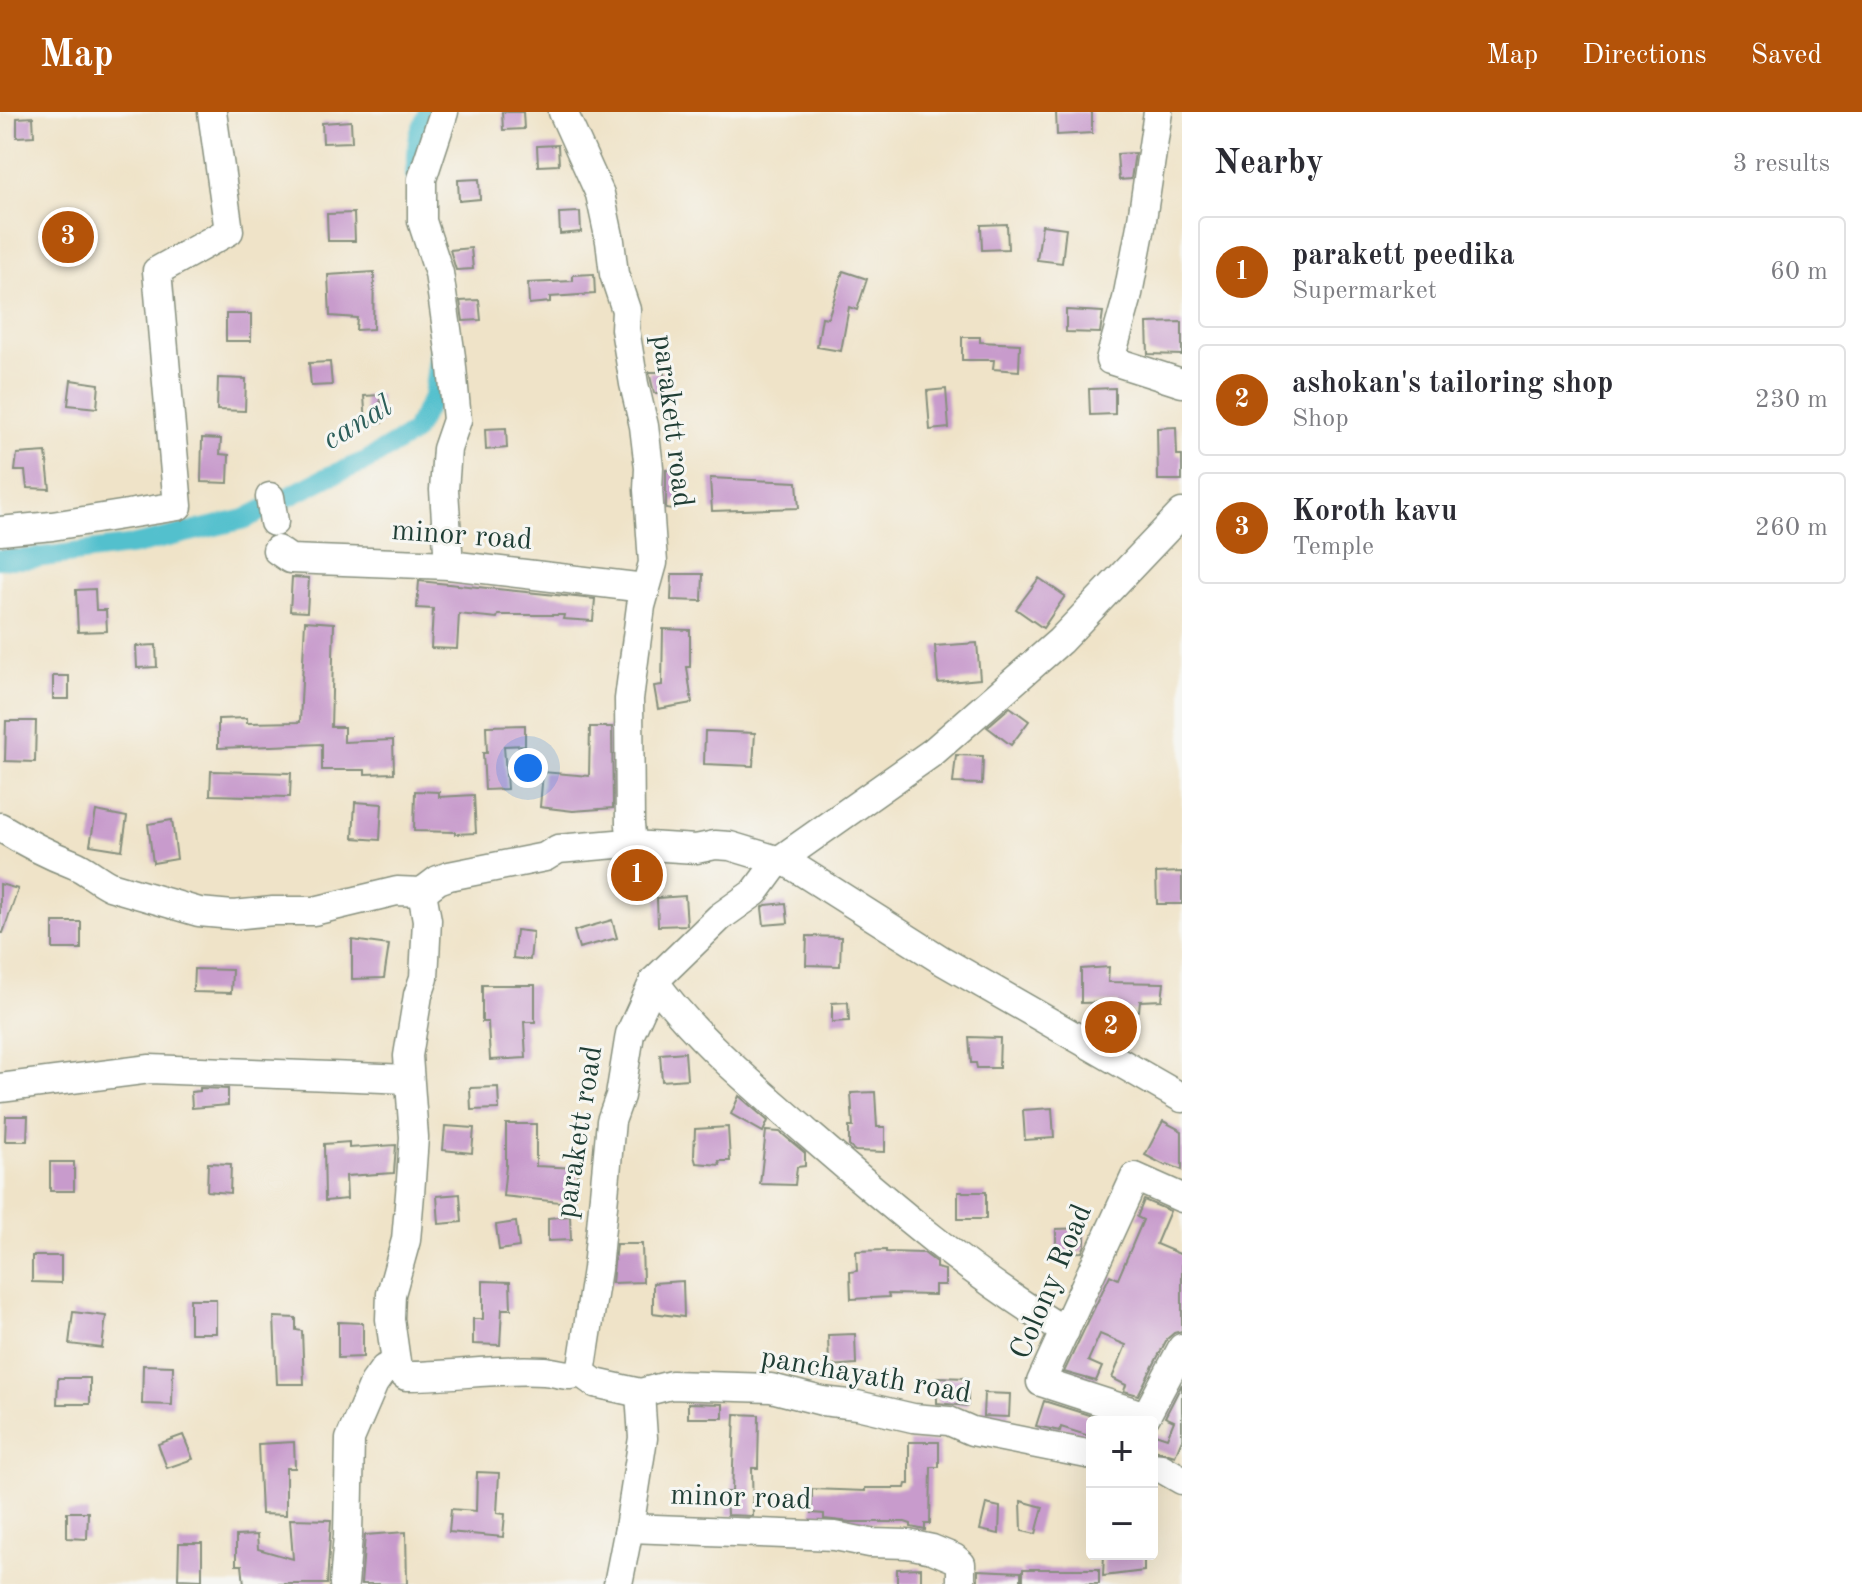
<!DOCTYPE html>
<html lang="en">
<head>
<meta charset="utf-8">
<style>
  :root { --surface:#fff; --page:#f7f7f7; --text:#2b2b33; --muted:#7c7c81; --line:#e1e1e2; --accent:#b45309 }
  body { margin:0; font-family:"Old Standard TT",serif; background:var(--page); color:var(--text) }
  .controls { position:absolute; right:24px; bottom:24px; display:grid; overflow:hidden; border-radius:8px; box-shadow:0 8px 32px #0002 }
  .controls button { width:72px; height:72px; display:grid; place-items:center; padding:0; border:0; border-bottom:2px solid var(--line); background:var(--surface); color:var(--text); font:40px sans-serif }
  .you { position:absolute; left:528px; top:656px; width:28px; height:28px; margin:-20px; border:6px solid #fff; border-radius:50%; background:#1a73e8; box-shadow:0 0 0 12px #1a73e833 }
  .badge { display:grid; place-items:center; width:52px; height:52px; border-radius:50%; background:var(--accent); color:#fff; font-size:26px; font-weight:700 }
  .pin { position:absolute; translate:-50% -50%; border:4px solid #fff; box-shadow:0 2px 8px #0006 }
  .list { margin:0; padding:0; list-style:none }
  h2 { display:flex; justify-content:space-between; align-items:center; height:104px; margin:0; padding:0 32px; font-size:34px }
  h2 small { font-size:26px; font-weight:400; color:var(--muted) }
  .list li { display:grid; grid-template-columns:52px 1fr auto; gap:24px; align-items:center; box-sizing:border-box; height:112px; margin:0 16px 16px; padding:0 16px; border:2px solid var(--line); border-radius:8px }
  .list b { display:block; font-size:30px; white-space:nowrap }
  .list p { margin:0; font-size:26px; white-space:nowrap; color:var(--muted) }
  .list em { font-size:26px; font-style:normal; color:var(--muted) }
  .map { position:relative; flex:none; width:1182px; height:1472px; overflow:hidden }
  header { display:flex; align-items:center; gap:48px; box-sizing:border-box; height:112px; padding:0 40px; background:var(--accent); color:#fff }
  header strong { font-size:38px }
  nav { display:flex; gap:44px; margin-inline-start:auto; font-size:28px }
  main { display:flex }
  aside { flex:1; background:var(--surface) }
  .map>svg:first-child { display:block }
</style>
</head>
<body>
<header>
<strong>Map</strong>
<nav><a>Map</a><a>Directions</a><a>Saved</a></nav>
</header>
<main>
<div class="map">
<svg width="1182" height="1472" viewBox="0 0 1182 1472">
  <rect width="100%" height="100%" fill="#f6f6f2"/>
  <filter id="ink" filterUnits="userSpaceOnUse"><feTurbulence type="fractalNoise" baseFrequency=".0125" numOctaves="2"/><feDisplacementMap in="SourceGraphic" scale="16" xChannelSelector="R" yChannelSelector="G"/><feConvolveMatrix kernelMatrix="1 2 1 2 8 2 1 2 1" color-interpolation-filters="sRGB"/></filter>
  <filter id="wash" filterUnits="userSpaceOnUse"><feTurbulence type="fractalNoise" baseFrequency=".006" numOctaves="4" result="noise"/><feDisplacementMap in="SourceGraphic" scale="32" xChannelSelector="R" yChannelSelector="G"/><feGaussianBlur stdDeviation="1.8" result="paint"/><feColorMatrix in="noise" values="0 0 0 0 0 0 0 0 0 0 0 0 0 0 0 0 0 1.4 0 .05"/><feComposite in="paint" operator="in"/></filter>
  <g filter="url(#wash)">
    <rect width="100%" height="100%" fill="#efe3c8"/>
    <g fill="none" stroke-linecap="round" stroke-linejoin="round">
      <g stroke="#53c0cd" stroke-width="20">
        <path d="M415 62 419 23 428 0"/>
        <path d="M0 447H27L135 433 245 407 327 365 366 349 413 321 433 285 441 222"/>
      </g>
    </g>
    <g id="blocks">
      <g fill="#c89bcc">
        <path d="M502 0H523L524 17 503 18Z"/>
        <path d="M1056 0H1092V21L1057 23Z"/>
        <path d="M33 5 34 24 17 25V6Z"/>
        <path d="M351 9 352 30 323 31 322 11Z"/>
        <path d="M558 33 559 53 538 54 537 34Z"/>
        <path d="M1135 41 1131 67 1119 68 1117 42Z"/>
        <path d="M479 67 480 87 459 89 458 68Z"/>
        <path d="M580 100 581 120 560 122 559 101Z"/>
        <path d="M354 101 355 129H328L327 102Z"/>
        <path d="M1007 112 1008 137 982 138 981 113Z"/>
        <path d="M1042 113 1066 116 1062 151 1037 148Z"/>
        <path d="M471 136 473 157 456 158 450 138Z"/>
        <path d="M843 159 867 167 857 198 849 195 841 239 817 235 822 205 828 206Z"/>
        <path d="M374 160 373 217 356 218 357 206 330 204 328 163Z"/>
        <path d="M594 162 595 182 550 185V190L529 192 528 171 573 169V163Z"/>
        <path d="M479 188 481 208 463 209 460 189Z"/>
        <path d="M1066 198 1103 200 1100 221 1066 220Z"/>
        <rect x="226" y="202" width="25" height="27"/>
        <path d="M1182 210V243L1148 242 1147 211Z"/>
        <path d="M962 225H980V230L1020 232 1019 259 993 257 994 248H962Z"/>
        <path d="M330 250 332 273 311 274 309 251Z"/>
        <path d="M649 260H664V281H654Z"/>
        <path d="M218 266 246 267 245 299 217 298Z"/>
        <path d="M71 268 99 272 97 296 68 293Z"/>
        <path d="M1115 276V302L1090 303 1089 277Z"/>
        <path d="M946 277 949 316 930 318 927 279Z"/>
        <path d="M380 283 382 311 366 312 364 284Z"/>
        <path d="M1176 315 1177 343H1182V368H1158L1157 316Z"/>
        <path d="M506 316 507 336 486 338 485 317Z"/>
        <path d="M202 326 221 327 220 342 229 343 228 371 201 370Z"/>
        <path d="M46 340 50 377 27 376 25 359H15L17 342Z"/>
        <path d="M683 357 681 388 674 389 673 398 666 397V358Z"/>
        <path d="M710 366 797 370 799 396 712 399Z"/>
        <path d="M672 462H703L702 489 671 488Z"/>
        <path d="M292 465 309 466 307 500 290 499Z"/>
        <path d="M1039 466 1065 484 1043 516 1016 497Z"/>
        <path d="M419 469 595 487 593 509 563 507 564 503H498L497 506 459 502 457 537 431 536 433 497 417 496Z"/>
        <path d="M95 477 96 498H106L107 519 78 520 76 478Z"/>
        <path d="M305 509 334 511 331 615H344V630L393 628 394 661 365 662V658H322V632L218 636V607L247 606V611L300 610Z"/>
        <path d="M663 517 690 518V555H687L692 591 658 597 654 574 662 573Z"/>
        <path d="M977 531 980 567 938 571 935 534Z"/>
        <path d="M156 533 157 555 137 556 136 534Z"/>
        <rect x="53" y="564" width="16" height="23"/>
        <path d="M1010 595 1029 609 1011 633 987 615Z"/>
        <path d="M6 609H36L35 650 5 649Z"/>
        <path d="M525 613V633L504 634 507 677 485 678 483 641H487L486 614Z"/>
        <path d="M590 615H612L613 696 573 699 540 695 543 660 589 664Z"/>
        <path d="M705 619 755 621 753 654 704 652Z"/>
        <path d="M956 643 983 644 982 672 953 671Z"/>
        <path d="M211 659 291 661 290 685 210 683Z"/>
        <path d="M415 679 439 680V685L474 683 476 721 455 722V720L414 719Z"/>
        <path d="M355 690 382 692 380 728 353 726Z"/>
        <path d="M96 699 127 705 122 738 90 733Z"/>
        <path d="M172 708 177 747 153 751 148 712Z"/>
        <path d="M1182 760V792H1157L1156 761Z"/>
        <path d="M0 772 18 777 3 821H0Z"/>
        <path d="M685 784 687 813 658 814 657 786Z"/>
        <path d="M786 791 788 811 764 813 762 796 766 793Z"/>
        <path d="M612 808 617 826 579 836 574 819Z"/>
        <rect x="53" y="810" width="28" height="27"/>
        <path d="M516 818 533 820 530 848 513 846Z"/>
        <path d="M807 824 841 825 840 854 806 853Z"/>
        <path d="M352 828 389 833 384 866 352 867Z"/>
        <path d="M1109 855 1108 870 1164 871 1162 888 1140 889 1139 899 1119 898 1118 890 1081 891V857Z"/>
        <path d="M194 857 232 858 231 881 193 880Z"/>
        <path d="M482 873H535V910H524L526 946 490 948 488 910H482Z"/>
        <path d="M848 890 849 909 832 910V891Z"/>
        <path d="M969 925 1000 926 999 956H977L976 951H971Z"/>
        <path d="M685 940 687 967 662 969 660 942Z"/>
        <path d="M498 975 499 997 471 998 470 976Z"/>
        <path d="M200 976 228 977V993L192 996 191 980 200 979Z"/>
        <path d="M875 980 877 1015H885V1040L855 1039 849 1034V1015H853L851 981Z"/>
        <path d="M739 984 768 1009 763 1020 731 1002Z"/>
        <path d="M1052 996 1054 1026 1025 1028 1023 998Z"/>
        <path d="M6 1004H28L27 1029H5Z"/>
        <path d="M1163 1009 1182 1019V1058L1167 1052 1166 1054 1145 1043Z"/>
        <path d="M506 1012H536V1054L578 1056 575 1087 569 1086V1091L503 1084 506 1054Z"/>
        <path d="M445 1014 474 1016 472 1041 443 1038Z"/>
        <path d="M728 1015 730 1049H719L720 1053 696 1051 694 1044 695 1017Z"/>
        <path d="M766 1019 780 1020 805 1041V1054L797 1055 795 1073 760 1072Z"/>
        <path d="M349 1030V1036L396 1033 394 1061 346 1064 347 1087 325 1089 324 1032Z"/>
        <rect x="50" y="1050" width="24" height="29"/>
        <path d="M208 1051 231 1052 230 1081 207 1079Z"/>
        <rect x="958" y="1080" width="28" height="27"/>
        <path d="M460 1082 462 1110 439 1112 437 1084Z"/>
        <path d="M1144 1088 1170 1099 1156 1132 1182 1143V1219L1174 1221 1167 1227 1138 1283 1124 1279 1126 1273 1112 1266 1126 1233 1100 1222 1088 1249 1102 1255 1096 1269 1064 1260 1110 1163 1118 1167 1143 1108 1137 1105Z"/>
        <path d="M570 1104 571 1128 548 1129V1106Z"/>
        <path d="M516 1110 519 1135 499 1138 496 1113Z"/>
        <path d="M1085 1116V1133L1082 1140 1056 1141V1117Z"/>
        <path d="M616 1132H642L643 1170 612 1171Z"/>
        <path d="M886 1138V1140L924 1141 936 1150V1156L945 1158V1173H935V1183L888 1182 889 1185 851 1187 850 1160 857 1159 856 1139Z"/>
        <path d="M32 1144H61V1171L32 1170Z"/>
        <path d="M483 1169 510 1170 511 1197H502L500 1233 473 1232V1207H483Z"/>
        <path d="M683 1169 684 1205 653 1201V1171Z"/>
        <rect x="190" y="1187" width="26" height="34"/>
        <path d="M73 1200 106 1204 102 1236 69 1232Z"/>
        <path d="M274 1205 296 1206V1218L302 1219 304 1272H277Z"/>
        <path d="M338 1210 363 1211V1245L338 1246Z"/>
        <path d="M855 1222 856 1252 829 1254 828 1223Z"/>
        <path d="M143 1253 173 1254 172 1293 142 1292Z"/>
        <path d="M937 1265 968 1266V1294L937 1291Z"/>
        <path d="M58 1266H90V1292H57Z"/>
        <path d="M1182 1272V1327L1175 1344 1152 1337V1321L1167 1326 1174 1309 1165 1305Z"/>
        <path d="M984 1281 1010 1282 1009 1305 983 1304Z"/>
        <path d="M1044 1289 1092 1304V1325L1061 1315 1060 1319 1036 1314Z"/>
        <path d="M688 1291 723 1292V1306H688Z"/>
        <path d="M735 1302 759 1303 758 1356H752L753 1404 727 1403 726 1380H732Z"/>
        <path d="M183 1323 193 1347 167 1356 158 1332Z"/>
        <path d="M294 1330 295 1356H286V1403L261 1402 258 1332Z"/>
        <path d="M909 1330H939V1355H931L930 1412H925V1418L911 1415V1412L905 1410H851L824 1407V1402L812 1401V1377L865 1379V1376H905L906 1372H909Z"/>
        <path d="M477 1360 499 1361 497 1401 505 1402 503 1425 449 1420 451 1397 476 1399Z"/>
        <path d="M1021 1389 1043 1395 1036 1422 1022 1419Z"/>
        <path d="M986 1392 1000 1395 999 1422 980 1418Z"/>
        <path d="M67 1400H88L87 1427 67 1426Z"/>
        <path d="M290 1407 331 1408 327 1472H244L242 1453H236V1424L257 1423 258 1437 293 1447Z"/>
        <path d="M406 1420 407 1472H361L365 1423Z"/>
        <path d="M179 1431H202V1468L178 1467Z"/>
        <path d="M1104 1442H1144V1459L1103 1464Z"/>
        <path d="M921 1456V1472H897V1457Z"/>
        <rect x="1023" y="1457" width="76" height="15"/>
        <path d="M978 1458 1021 1460V1472H978Z"/>
      </g>
    </g>
  </g>
  <g filter="url(#ink)">
    <use href="#blocks" fill-opacity="0" stroke="#87907e" stroke-width="2"/>
    <g fill="none" stroke-linecap="round" stroke-linejoin="round">
      <g stroke="#87907e" stroke-width="31">
        <g id="minor">
          <path d="M444 0 422 67V109L439 161 451 245 457 308 447 337 444 378 449 453"/>
          <path d="M563 0 600 82 610 129 614 162 626 198 625 217 634 272 644 314 649 356 648 378 653 451 641 494 629 587 630 713 632 731"/>
          <path d="M1158 0 1141 114 1127 187 1110 248 1182 271"/>
          <path d="M270 385 274 410"/>
          <path d="M0 419 52 414 178 394 157 159 229 119 212 0"/>
          <path d="M277 438 290 447 449 453 645 476"/>
          <path d="M0 715C24 730 47 742 73 752 86 757 97 768 110 774L199 800 233 803 273 799H314L397 779 422 780 438 768 449 764 545 745 558 737 616 732 696 737 715 733 730 734 790 752 943 849 1182 986"/>
          <path d="M422 780 427 808 424 866 418 883 408 944 414 1025 410 1082 406 1128 391 1182 390 1207 397 1257 406 1264C452 1264 498 1256 544 1259 557 1260 569 1266 581 1261L595 1271 640 1281 671 1273 771 1276 822 1289 857 1293 913 1306 949 1309 972 1319 1092 1343"/>
          <path d="M654 869C694 925 754 974 805 1019 887 1090 972 1164 1065 1219"/>
          <path d="M0 976 150 957 409 967"/>
          <path d="M1182 1086 1135 1065 1041 1270 1146 1304 1182 1236"/>
          <path d="M581 1261 597 1157 611 1009 620 984 630 922 654 869 720 805 755 780 777 750 933 640 1060 529 1182 401"/>
          <path d="M640 1281 643 1326 629 1416 835 1424 870 1431 908 1432 932 1437 954 1446 961 1452V1472"/>
          <path d="M1152 1355 1161 1356 1182 1368"/>
          <path d="M344 1472 348 1423 350 1327 374 1271 384 1257H397"/>
          <path d="M618 1472 629 1416"/>
        </g>
      </g>
      <use href="#minor" stroke="#fff" stroke-width="28"/>
    </g>
  </g>
  <g text-anchor="middle" dominant-baseline="central" stroke-width="6" stroke-linejoin="round" paint-order="stroke">
    <g font-size="30" fill="#1f3d34" stroke="#f6f6f2">
      <text transform="translate(672 309) rotate(83)">parakett road</text>
      <text transform="translate(462 424) rotate(4)">minor road</text>
      <text transform="translate(580 1020) rotate(-81)">parakett road</text>
      <text transform="translate(1052 1170) rotate(-67)">Colony Road</text>
      <text transform="translate(866 1264) rotate(10)">panchayath road</text>
      <text transform="translate(741 1386) rotate(2)">minor road</text>
    </g>
    <g font-size="32" font-style="italic" fill="#2c5e5a" stroke="#f6f6f2">
      <text transform="translate(358 312) rotate(-31)">canal</text>
    </g>
  </g>
</svg>
<div class="controls">
<button>+</button>
<button>−</button>
</div>
<div class="you"></div>
<div class="pin badge" style="left:637px;top:763px">1</div>
<div class="pin badge" style="left:1111px;top:915px">2</div>
<div class="pin badge" style="left:68px;top:125px">3</div>
</div>
<aside>
<h2>Nearby<small>3 results</small></h2>
<ul class="list">
<li><span class="badge">1</span><div><b>parakett peedika</b><p>Supermarket</p></div><em>60 m</em></li>
<li><span class="badge">2</span><div><b>ashokan's tailoring shop</b><p>Shop</p></div><em>230 m</em></li>
<li><span class="badge">3</span><div><b>Koroth kavu</b><p>Temple</p></div><em>260 m</em></li>
</ul>
</aside>
</main>
</body>
</html>
